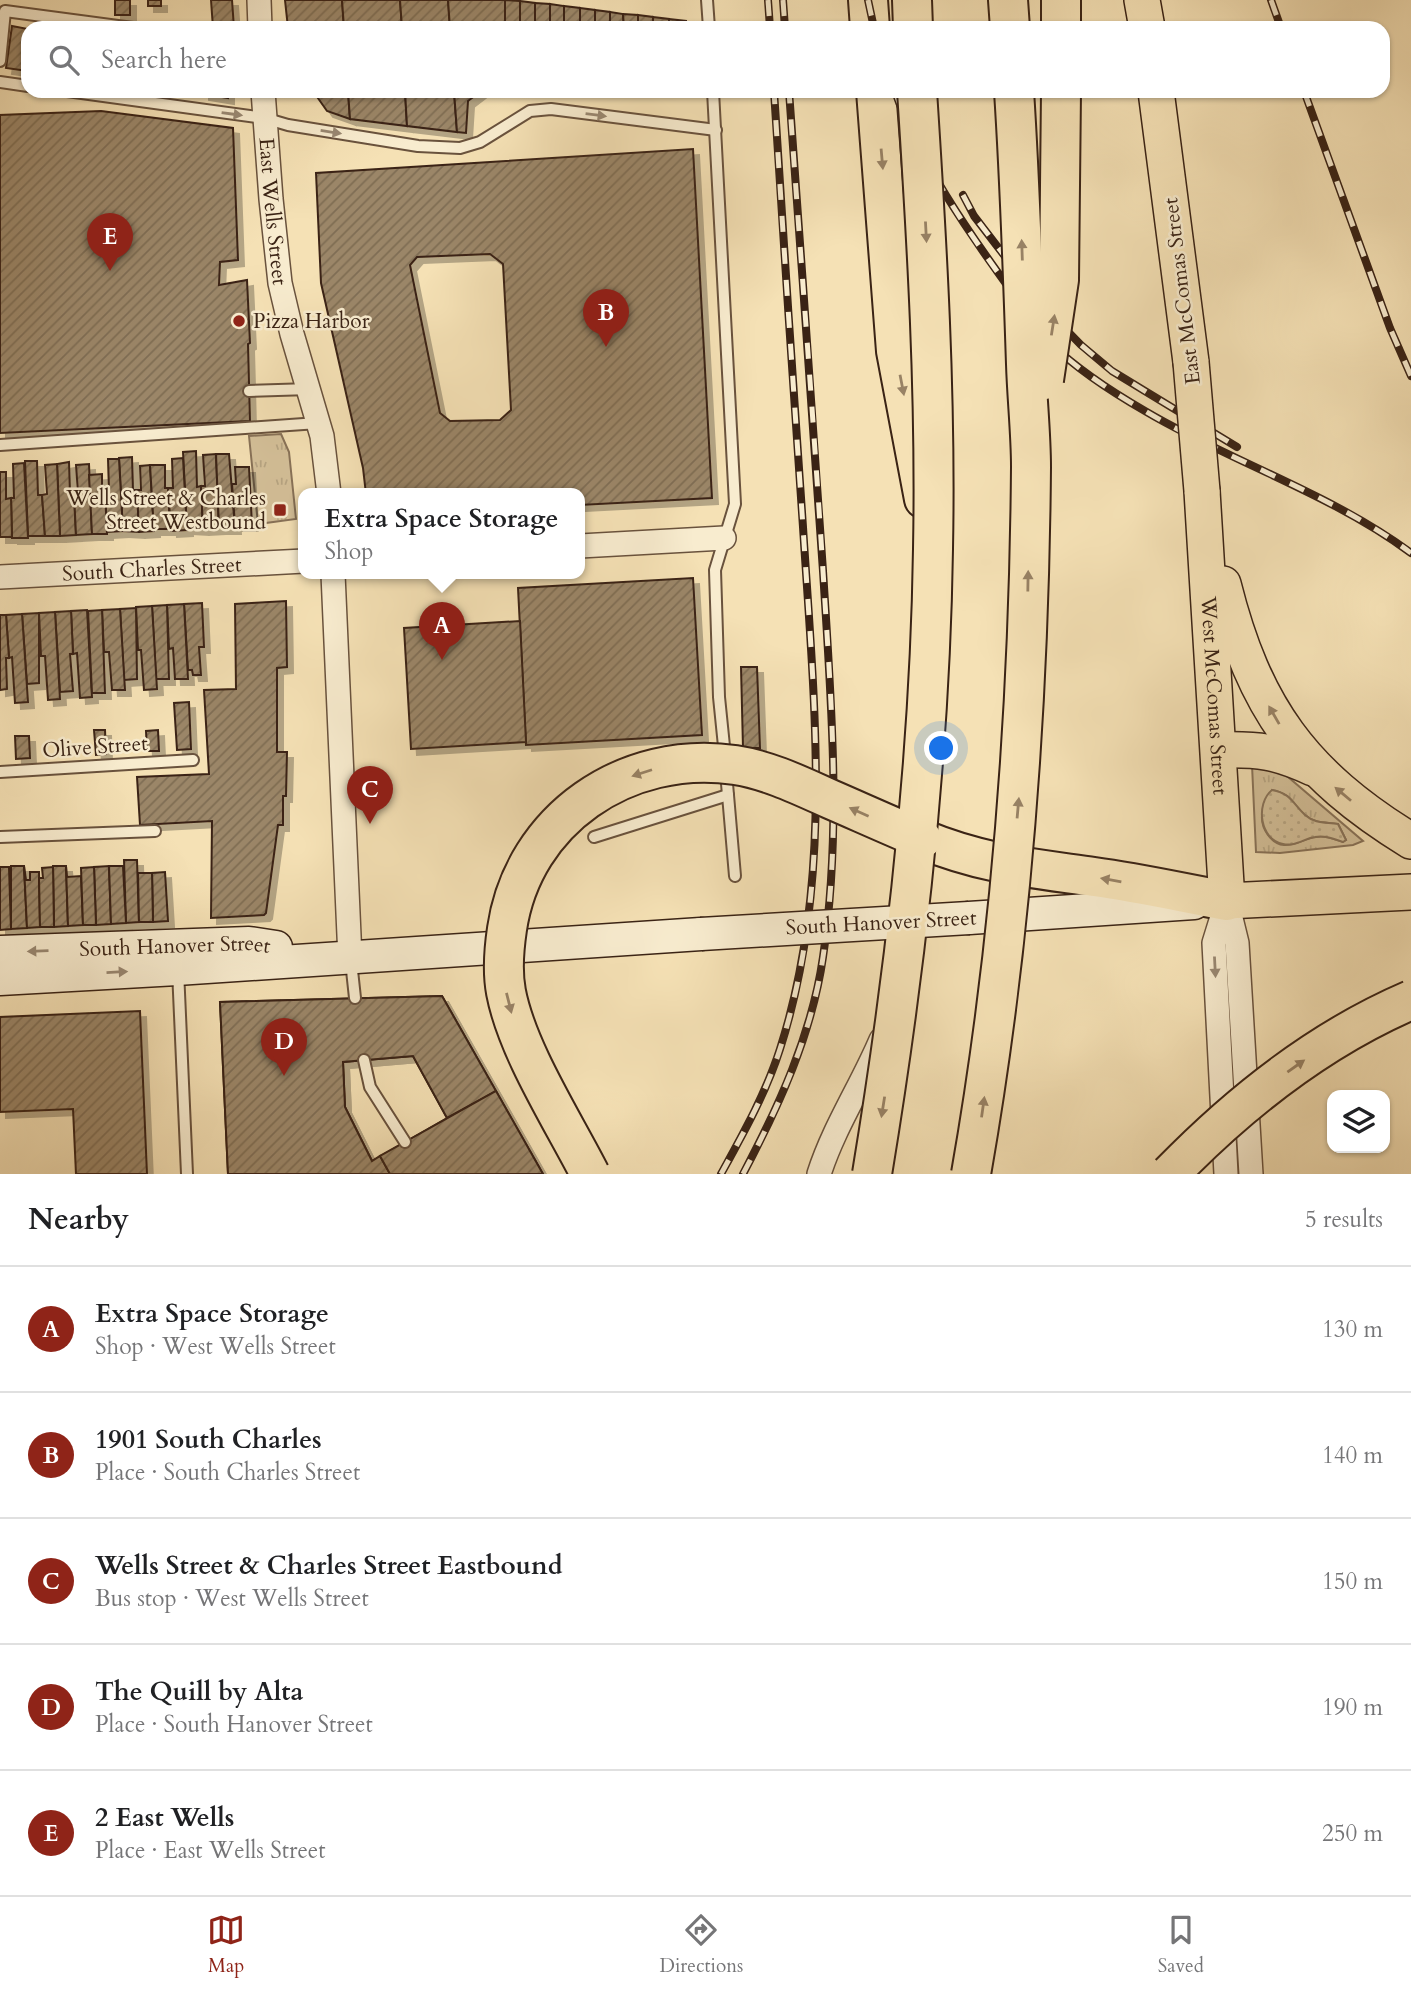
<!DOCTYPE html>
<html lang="en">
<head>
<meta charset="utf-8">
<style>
  :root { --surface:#fff; --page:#f6f6f6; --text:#202124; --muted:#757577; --line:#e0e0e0; --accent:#8f2418 }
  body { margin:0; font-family:Cardo,serif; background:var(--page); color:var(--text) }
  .controls { position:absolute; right:21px; bottom:21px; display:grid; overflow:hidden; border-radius:14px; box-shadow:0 2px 5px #0004 }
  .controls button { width:63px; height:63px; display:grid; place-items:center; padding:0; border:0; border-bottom:2px solid var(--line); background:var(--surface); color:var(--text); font:35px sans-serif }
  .you { position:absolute; left:942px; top:749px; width:24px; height:24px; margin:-18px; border:5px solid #fff; border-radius:50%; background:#1a73e8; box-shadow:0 0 0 10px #1a73e833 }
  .badge { display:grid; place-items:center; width:46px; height:46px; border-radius:50%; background:var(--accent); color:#fff; font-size:23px; font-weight:700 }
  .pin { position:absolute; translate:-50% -58px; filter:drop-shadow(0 2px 4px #0008) }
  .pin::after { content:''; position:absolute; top:37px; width:24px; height:21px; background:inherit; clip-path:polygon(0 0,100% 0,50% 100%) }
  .popup { position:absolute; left:298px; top:488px; width:287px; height:91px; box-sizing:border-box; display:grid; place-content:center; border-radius:14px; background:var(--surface); filter:drop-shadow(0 2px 5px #0005); font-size:23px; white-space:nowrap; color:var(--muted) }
  .popup b { font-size:26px; color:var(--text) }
  .popup::after { content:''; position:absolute; left:50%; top:100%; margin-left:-14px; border:14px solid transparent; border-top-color:var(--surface) }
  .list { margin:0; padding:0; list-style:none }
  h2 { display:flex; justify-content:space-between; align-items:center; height:91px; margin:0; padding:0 28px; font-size:30px }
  h2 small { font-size:23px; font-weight:400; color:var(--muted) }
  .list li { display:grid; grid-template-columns:46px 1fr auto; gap:21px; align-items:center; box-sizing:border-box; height:126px; padding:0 28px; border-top:2px solid var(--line) }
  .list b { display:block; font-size:26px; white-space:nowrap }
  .list p { margin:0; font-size:23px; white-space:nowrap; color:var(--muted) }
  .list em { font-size:23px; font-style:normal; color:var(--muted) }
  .icon { flex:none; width:38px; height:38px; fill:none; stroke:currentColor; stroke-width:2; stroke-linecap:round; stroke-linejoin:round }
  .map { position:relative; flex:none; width:1411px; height:1174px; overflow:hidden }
  .search { position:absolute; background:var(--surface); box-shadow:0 2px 5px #0004; left:21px; right:21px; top:21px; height:77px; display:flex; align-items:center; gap:18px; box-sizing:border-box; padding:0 24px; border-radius:21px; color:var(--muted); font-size:26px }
  .sheet { height:721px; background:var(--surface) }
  nav { display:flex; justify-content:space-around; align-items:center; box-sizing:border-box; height:98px; border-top:2px solid var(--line); background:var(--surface); font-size:19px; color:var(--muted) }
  nav a { display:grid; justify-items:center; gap:4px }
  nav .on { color:var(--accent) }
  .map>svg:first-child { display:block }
</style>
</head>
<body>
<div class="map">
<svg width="1411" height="1174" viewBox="0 0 1411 1174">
  <defs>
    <pattern id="grass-tufts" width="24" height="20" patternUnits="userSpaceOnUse" patternTransform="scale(1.75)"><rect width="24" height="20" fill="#d5c19a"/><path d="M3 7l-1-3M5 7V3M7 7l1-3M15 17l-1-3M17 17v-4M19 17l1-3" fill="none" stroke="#b8a684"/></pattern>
    <pattern id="garden-dots" width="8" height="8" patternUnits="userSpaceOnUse" patternTransform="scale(1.75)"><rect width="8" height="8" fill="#d5c19a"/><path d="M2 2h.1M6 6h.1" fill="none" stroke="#b8a684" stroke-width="1.8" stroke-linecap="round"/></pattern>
    <pattern id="building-hatch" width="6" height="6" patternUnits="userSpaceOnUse" patternTransform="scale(1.75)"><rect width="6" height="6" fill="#9b8668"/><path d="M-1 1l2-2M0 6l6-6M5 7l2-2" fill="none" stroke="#7f6d54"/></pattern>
    <filter id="shadow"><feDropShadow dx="6" dy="6" stdDeviation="0" flood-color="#0004"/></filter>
  </defs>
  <rect width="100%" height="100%" fill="#f5e1b5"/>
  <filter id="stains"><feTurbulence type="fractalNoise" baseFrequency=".00286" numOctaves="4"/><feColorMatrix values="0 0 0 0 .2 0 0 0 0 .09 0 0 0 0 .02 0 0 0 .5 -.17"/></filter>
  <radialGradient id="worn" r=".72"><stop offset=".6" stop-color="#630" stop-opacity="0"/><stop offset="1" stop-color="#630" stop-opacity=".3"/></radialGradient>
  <g fill="url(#grass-tufts)" stroke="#887258" stroke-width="2" fill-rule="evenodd">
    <path d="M281 434 289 452 296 519 258 524 249 436Z"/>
    <path d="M1252 765 1281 771 1363 841 1353 845 1280 853 1256 852ZM1272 790C1292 794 1292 804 1305 815 1315 824 1326 822 1338 824L1346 840 1343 842C1334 839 1325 835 1316 837 1305 838 1295 846 1284 845 1271 844 1261 828 1262 816 1264 808 1269 798 1272 790Z"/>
  </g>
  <path fill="url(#garden-dots)" stroke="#887258" stroke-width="2" d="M1272 790C1292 794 1292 803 1305 815 1315 824 1326 822 1338 824L1346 840 1343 842C1334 839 1325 835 1315 837 1305 838 1295 847 1283 844 1260 840 1255 804 1272 790Z"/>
  <g fill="url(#building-hatch)" stroke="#3a2315" stroke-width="2" fill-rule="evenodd" filter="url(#shadow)">
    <rect x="115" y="0" width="15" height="15"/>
    <rect x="148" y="0" width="13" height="6"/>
    <path d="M211 0H232L234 28H213Z"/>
    <path d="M285 0H342L344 28H288Z"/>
    <path d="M342 0H400L402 28H344Z"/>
    <path d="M400 0H448L450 28H402Z"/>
    <path d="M448 0H505V28H450Z"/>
    <path d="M505 0 520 1V28H505Z"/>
    <path d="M520 1 535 3V28H520Z"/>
    <path d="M535 3 550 4V28H535Z"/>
    <path d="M550 4 564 6V28H550Z"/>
    <path d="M564 6 580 8V28H564Z"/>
    <path d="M580 8 595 10V28H580Z"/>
    <path d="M595 10 610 12V28H595Z"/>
    <path d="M610 12 623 14 624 28H610Z"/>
    <path d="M623 14 638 15V28H624Z"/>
    <path d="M638 15 653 17V28H638Z"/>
    <path d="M653 17 669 19V28H653Z"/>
    <path d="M669 19 686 21V25L684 28H669Z"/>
    <path d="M12 26 28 29V71L6 68Z"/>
    <path d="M203 91H228V98L203 94Z"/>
    <path d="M313 91H348L350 119 327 111Z"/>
    <path d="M348 91H405L407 126 350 119Z"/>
    <path d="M405 91H454L457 132 407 126Z"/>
    <path d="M454 91H481L468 101 466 133 457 132Z"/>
    <path d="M101 111 233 128 238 260 220 262 219 285 247 280 250 343 248 344 250 421 0 433V115Z"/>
    <path d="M693 149 712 498 580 505V494H366L363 468 321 283 316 173ZM490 254 503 264 511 410 500 420 450 421 440 413 410 265 417 257Z"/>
    <path d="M196 451 197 487 201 486 203 529 187 528 183 452Z"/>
    <path d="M216 454 219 528 203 529 201 486H205L203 455Z"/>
    <path d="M216 454H229L235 528H219Z"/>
    <path d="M132 457 133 490H137L139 532 123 531 119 458Z"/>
    <path d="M183 458 187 530 171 531 168 488H173L172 459Z"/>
    <path d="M108 459H119L123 531 107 532 105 491H109Z"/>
    <path d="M25 461H37L38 495H42L45 536H28Z"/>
    <path d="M69 462 70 493H74L76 535 60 536 57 464Z"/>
    <path d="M24 463 28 538H12L11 498H14L13 464Z"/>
    <path d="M57 464 60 536H45L42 495 47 494 45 465Z"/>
    <path d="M89 464 92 534 76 535 74 493H78L76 465Z"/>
    <path d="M150 465 154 531 139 532 137 490H141L140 466Z"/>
    <path d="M150 465H165V488H168L170 529H154V531Z"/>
    <path d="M235 467H249L252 525H235L232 484H236Z"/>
    <path d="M0 472H6V499L11 498 12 537H0Z"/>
    <path d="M102 474V491H105L107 534H92L89 475Z"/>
    <path d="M693 578 702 735 526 745 518 588Z"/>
    <path d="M286 601 287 667 277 668V752H287L286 796H283V825H278L266 913 264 915 211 918 212 821 140 825 137 777 209 774 204 690 236 689 235 604Z"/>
    <path d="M202 603 204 647H199L201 675H193L192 670H188L184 604Z"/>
    <path d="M184 604 188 679H175L173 648 169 649 167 605Z"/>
    <path d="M167 605 169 679H156L152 606Z"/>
    <path d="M152 606 157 689 144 690 141 650H138L136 607Z"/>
    <path d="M136 608 137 679 124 680 120 609Z"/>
    <path d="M120 609 125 690H112L109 652H104L102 610Z"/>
    <path d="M87 610 92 697 80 698 77 653 73 654 71 611Z"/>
    <path d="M102 610 105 693H92L88 611Z"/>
    <path d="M71 611 73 654H70L73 691 60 692 55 612Z"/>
    <path d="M55 612 60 699 48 700 45 656H41L39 613Z"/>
    <path d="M39 613V683L27 684 22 614Z"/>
    <path d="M22 614 28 702 15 703 12 657 9 658 6 615Z"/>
    <path d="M0 615H6L9 658H6L7 689 0 690Z"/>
    <path d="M520 621 526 742 411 749 404 628Z"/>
    <path d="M741 667H757L760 748H743Z"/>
    <path d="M189 702 191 749 177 750 174 703Z"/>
    <path d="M94 730H105L106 754 96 755Z"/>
    <path d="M158 730 159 751H147L146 731Z"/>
    <path d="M15 736H29L30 758 16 759Z"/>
    <path d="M124 860H137L139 922 126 923Z"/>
    <path d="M11 866H24L27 928 11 929Z"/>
    <path d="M24 866 26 880H30V872H39L40 927 27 928Z"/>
    <path d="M53 866H66L68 926 54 927Z"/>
    <path d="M66 866 67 877 81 876 83 925 68 926Z"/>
    <path d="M109 866 111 924 96 925 94 867Z"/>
    <path d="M109 866H123L126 923 111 924Z"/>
    <path d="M0 867H9L11 929 0 930Z"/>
    <path d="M53 867 54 927H40L39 878H43L42 868Z"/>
    <path d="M94 867 96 925H83L81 868Z"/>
    <path d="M165 872 168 921 153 922 152 873Z"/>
    <path d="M138 873H152L153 922H139Z"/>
    <path d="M442 996 543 1174H228L220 1002ZM413 1056 447 1118 372 1161 345 1107 343 1062Z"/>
    <path d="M442 996 496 1091 447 1118 413 1056 343 1062 345 1107 372 1161 380 1156 390 1174H228L220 1002Z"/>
    <path d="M140 1011 147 1174H76L73 1109 0 1112V1017Z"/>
    <path d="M496 1091 543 1174H390L380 1156Z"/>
  </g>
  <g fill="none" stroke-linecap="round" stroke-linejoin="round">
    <g stroke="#69523d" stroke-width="14">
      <g id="lane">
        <path d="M707 0 709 28"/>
        <path d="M0 61 5 11 133 28"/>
        <path d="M0 82 28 86"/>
        <path d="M67 91 264 118 288 125 418 146 460 148 480 142 530 111 551 109 716 130"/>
        <path d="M713 91 735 504 715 570 719 697 725 756"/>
        <path d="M249 391 310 389"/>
        <path d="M0 445 318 423"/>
        <path d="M0 772 193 760"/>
        <path d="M726 772 735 876"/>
        <path d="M0 837 155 831"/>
        <path d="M594 837 728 795"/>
        <path d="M351 961 355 998"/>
        <path d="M178 970 187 1174"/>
        <path d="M364 1060 370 1087 405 1142"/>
      </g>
    </g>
    <g stroke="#69523d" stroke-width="26">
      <g id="street">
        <path d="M259 0 260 28"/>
        <path id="s1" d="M263 91 271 199 280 283 292 334 322 436 329 494"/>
        <path d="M580 546 724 538"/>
        <path d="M333 574 350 958"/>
        <path id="s2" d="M0 577 304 561"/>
        <path d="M1227 902 1237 943 1251 1174"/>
        <path d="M819 1174C834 1127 862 1085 881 1040"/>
        <path d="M1226 1174 1214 943 1227 901"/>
      </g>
    </g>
    <g stroke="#3a2315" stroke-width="35">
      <g id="secondary">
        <path d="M969 918 1194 903"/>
        <path id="s3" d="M0 952 249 943 276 947"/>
        <path d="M0 979 177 969 701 934"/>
      </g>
    </g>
    <g stroke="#3a2315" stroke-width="38">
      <g id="primary">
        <path d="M1142 0 1147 28"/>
        <path d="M1156 91 1191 362"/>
        <path id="s4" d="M1202 491 1227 901 1411 892"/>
        <path d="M1223 584C1254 708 1302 774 1411 841"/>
        <path d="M1219 750C1259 749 1276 751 1313 768"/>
      </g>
    </g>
    <g stroke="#3a2315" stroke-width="42">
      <g id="highway">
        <path d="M868 0 870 28"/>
        <path d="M912 0 913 28"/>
        <path d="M1008 0 1010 28"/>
        <path d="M1061 28V0"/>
        <path d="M876 91 896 351 924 499"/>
        <path d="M922 839C982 864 1031 868 1094 877 1139 883 1183 893 1227 901"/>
      </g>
    </g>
    <use href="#lane" stroke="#f8eccf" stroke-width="10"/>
    <use href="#street" stroke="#f8eccf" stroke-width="23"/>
    <use href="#secondary" stroke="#f8eccf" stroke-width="32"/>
    <use href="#primary" stroke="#f5e1b5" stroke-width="35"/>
    <use href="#highway" stroke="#f5e1b5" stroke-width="38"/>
    <g stroke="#3a2315" stroke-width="8">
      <g id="rail">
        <path d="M768 0 770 28"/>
        <path d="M783 0 785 28"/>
        <path d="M868 0 874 28"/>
        <path d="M1271 0 1281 28"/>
        <path d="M895 91C918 160 969 233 1012 292 1024 308 1035 329 1050 343 1077 369 1112 392 1145 411 1231 462 1330 493 1411 553"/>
        <path d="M1304 91 1390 328 1411 376"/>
        <path d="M963 195 974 216 1043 306 1081 345 1112 371 1237 447"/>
        <path d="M721 1174C743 1134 766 1093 780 1049 834 880 814 701 803 527 793 382 783 236 774 91"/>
        <path d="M743 1174C779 1106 812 1034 823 957 842 829 831 699 823 571 813 411 800 251 789 91"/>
      </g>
    </g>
    <use href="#rail" stroke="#f8eccf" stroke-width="5" stroke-dasharray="16" stroke-linecap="butt"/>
    <g stroke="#3a2315" stroke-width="35" stroke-linecap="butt">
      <path id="secondary-bridge" d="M701 934 969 918"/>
    </g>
    <g stroke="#3a2315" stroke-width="38" stroke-linecap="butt">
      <path id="primary-bridge" d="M1191 362 1202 491"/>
    </g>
    <g stroke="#3a2315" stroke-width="42" stroke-linecap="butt">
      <g id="highway-bridge">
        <path d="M1044 380 1059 280 1061 91"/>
        <path d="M590 1174C563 1121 517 1050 506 992 502 971 504 949 507 929 523 819 627 749 735 765 768 770 799 785 830 799 860 812 891 826 922 839"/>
        <path d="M872 1174C906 968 930 759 933 549 936 396 927 244 917 91"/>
        <path d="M971 1174C1012 941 1029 704 1031 467 1031 433 1027 398 1026 364 1023 273 1020 182 1014 91"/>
        <path d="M1170 1174C1239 1103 1320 1039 1411 1000"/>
      </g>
    </g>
    <use href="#secondary-bridge" stroke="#f8eccf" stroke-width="32"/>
    <use href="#primary-bridge" stroke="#f5e1b5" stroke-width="35"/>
    <use href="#highway-bridge" stroke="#f5e1b5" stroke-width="38"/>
  </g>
  <defs><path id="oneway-solid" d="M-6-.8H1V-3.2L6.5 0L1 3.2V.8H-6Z" transform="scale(1.75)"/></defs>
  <g fill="#998872">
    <use href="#oneway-solid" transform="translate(232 114) rotate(8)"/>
    <use href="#oneway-solid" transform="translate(596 115) rotate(7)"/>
    <use href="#oneway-solid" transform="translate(331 132) rotate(9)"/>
    <use href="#oneway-solid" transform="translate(38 951) rotate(178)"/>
    <use href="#oneway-solid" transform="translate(1215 967) rotate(87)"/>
    <use href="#oneway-solid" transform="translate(117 972) rotate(-3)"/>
  </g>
  <g fill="#988265">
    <use href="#oneway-solid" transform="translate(882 159) rotate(85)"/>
    <use href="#oneway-solid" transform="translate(926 232) rotate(87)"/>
    <use href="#oneway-solid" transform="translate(1022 250) rotate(-92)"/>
    <use href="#oneway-solid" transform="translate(1053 325) rotate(-81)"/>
    <use href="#oneway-solid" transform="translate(902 385) rotate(79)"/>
    <use href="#oneway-solid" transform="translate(1028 581) rotate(-89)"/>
    <use href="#oneway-solid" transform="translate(1274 715) rotate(-120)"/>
    <use href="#oneway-solid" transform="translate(642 773) rotate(162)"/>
    <use href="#oneway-solid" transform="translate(1343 794) rotate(-140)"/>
    <use href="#oneway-solid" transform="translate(1018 808) rotate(-85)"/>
    <use href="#oneway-solid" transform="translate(859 812) rotate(-156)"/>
    <use href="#oneway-solid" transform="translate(1111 880) rotate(-170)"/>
    <use href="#oneway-solid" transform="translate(509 1003) rotate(76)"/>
    <use href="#oneway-solid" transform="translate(1296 1066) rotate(-35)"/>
    <use href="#oneway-solid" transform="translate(883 1107) rotate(99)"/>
    <use href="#oneway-solid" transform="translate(983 1107) rotate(-82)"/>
  </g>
  <g fill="#8f2418" stroke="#f8eccf" stroke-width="2.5">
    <circle cx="239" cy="321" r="7"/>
    <rect x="273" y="503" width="14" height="14" rx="3.5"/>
  </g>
  <g text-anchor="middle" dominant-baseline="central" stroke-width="5" stroke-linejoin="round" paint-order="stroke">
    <g font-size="21" fill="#3a2315" stroke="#f8eccf">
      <text stroke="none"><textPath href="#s1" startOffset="121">East Wells Street</textPath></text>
      <text transform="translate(1182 291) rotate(-97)">East McComas Street</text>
      <text stroke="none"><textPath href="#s2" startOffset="152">South Charles Street</textPath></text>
      <text stroke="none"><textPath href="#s4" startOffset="205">West McComas Street</textPath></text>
      <text transform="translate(95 747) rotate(-4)">Olive Street</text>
      <text transform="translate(881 923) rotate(-3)">South Hanover Street</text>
      <text stroke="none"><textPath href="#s3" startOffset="175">South Hanover Street</textPath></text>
    </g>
    <g font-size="21" fill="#3a2315" stroke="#f8eccf" text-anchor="start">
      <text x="253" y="321">Pizza Harbor</text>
      <text x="266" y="498" text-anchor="end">Wells Street &amp; Charles<tspan x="266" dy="24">Street Westbound</tspan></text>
    </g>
  </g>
  <rect width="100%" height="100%" filter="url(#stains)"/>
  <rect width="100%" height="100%" fill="url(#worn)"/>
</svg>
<div class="controls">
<button><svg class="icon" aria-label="layers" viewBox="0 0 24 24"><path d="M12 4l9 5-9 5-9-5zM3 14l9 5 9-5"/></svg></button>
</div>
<div class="you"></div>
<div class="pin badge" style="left:442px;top:660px">A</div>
<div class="popup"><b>Extra Space Storage</b>Shop</div>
<div class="pin badge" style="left:606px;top:347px">B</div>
<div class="pin badge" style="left:370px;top:824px">C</div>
<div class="pin badge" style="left:284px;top:1076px">D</div>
<div class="pin badge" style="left:110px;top:271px">E</div>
<div class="search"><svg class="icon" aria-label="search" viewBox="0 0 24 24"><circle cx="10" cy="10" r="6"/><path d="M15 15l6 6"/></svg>Search here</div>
</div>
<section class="sheet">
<h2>Nearby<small>5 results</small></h2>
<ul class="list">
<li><span class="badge">A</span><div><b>Extra Space Storage</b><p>Shop · West Wells Street</p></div><em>130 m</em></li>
<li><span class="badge">B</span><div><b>1901 South Charles</b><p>Place · South Charles Street</p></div><em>140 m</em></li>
<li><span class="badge">C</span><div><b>Wells Street &amp; Charles Street Eastbound</b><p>Bus stop · West Wells Street</p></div><em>150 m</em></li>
<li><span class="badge">D</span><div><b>The Quill by Alta</b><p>Place · South Hanover Street</p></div><em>190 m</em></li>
<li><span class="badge">E</span><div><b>2 East Wells</b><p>Place · East Wells Street</p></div><em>250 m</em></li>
</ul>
</section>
<nav>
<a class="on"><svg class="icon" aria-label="map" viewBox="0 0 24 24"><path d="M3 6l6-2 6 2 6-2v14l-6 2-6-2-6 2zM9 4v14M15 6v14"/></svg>Map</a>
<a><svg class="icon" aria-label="directions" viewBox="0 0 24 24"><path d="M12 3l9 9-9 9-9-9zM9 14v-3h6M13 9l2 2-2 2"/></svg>Directions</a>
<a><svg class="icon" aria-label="saved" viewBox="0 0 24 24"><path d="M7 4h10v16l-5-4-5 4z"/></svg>Saved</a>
</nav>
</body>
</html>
